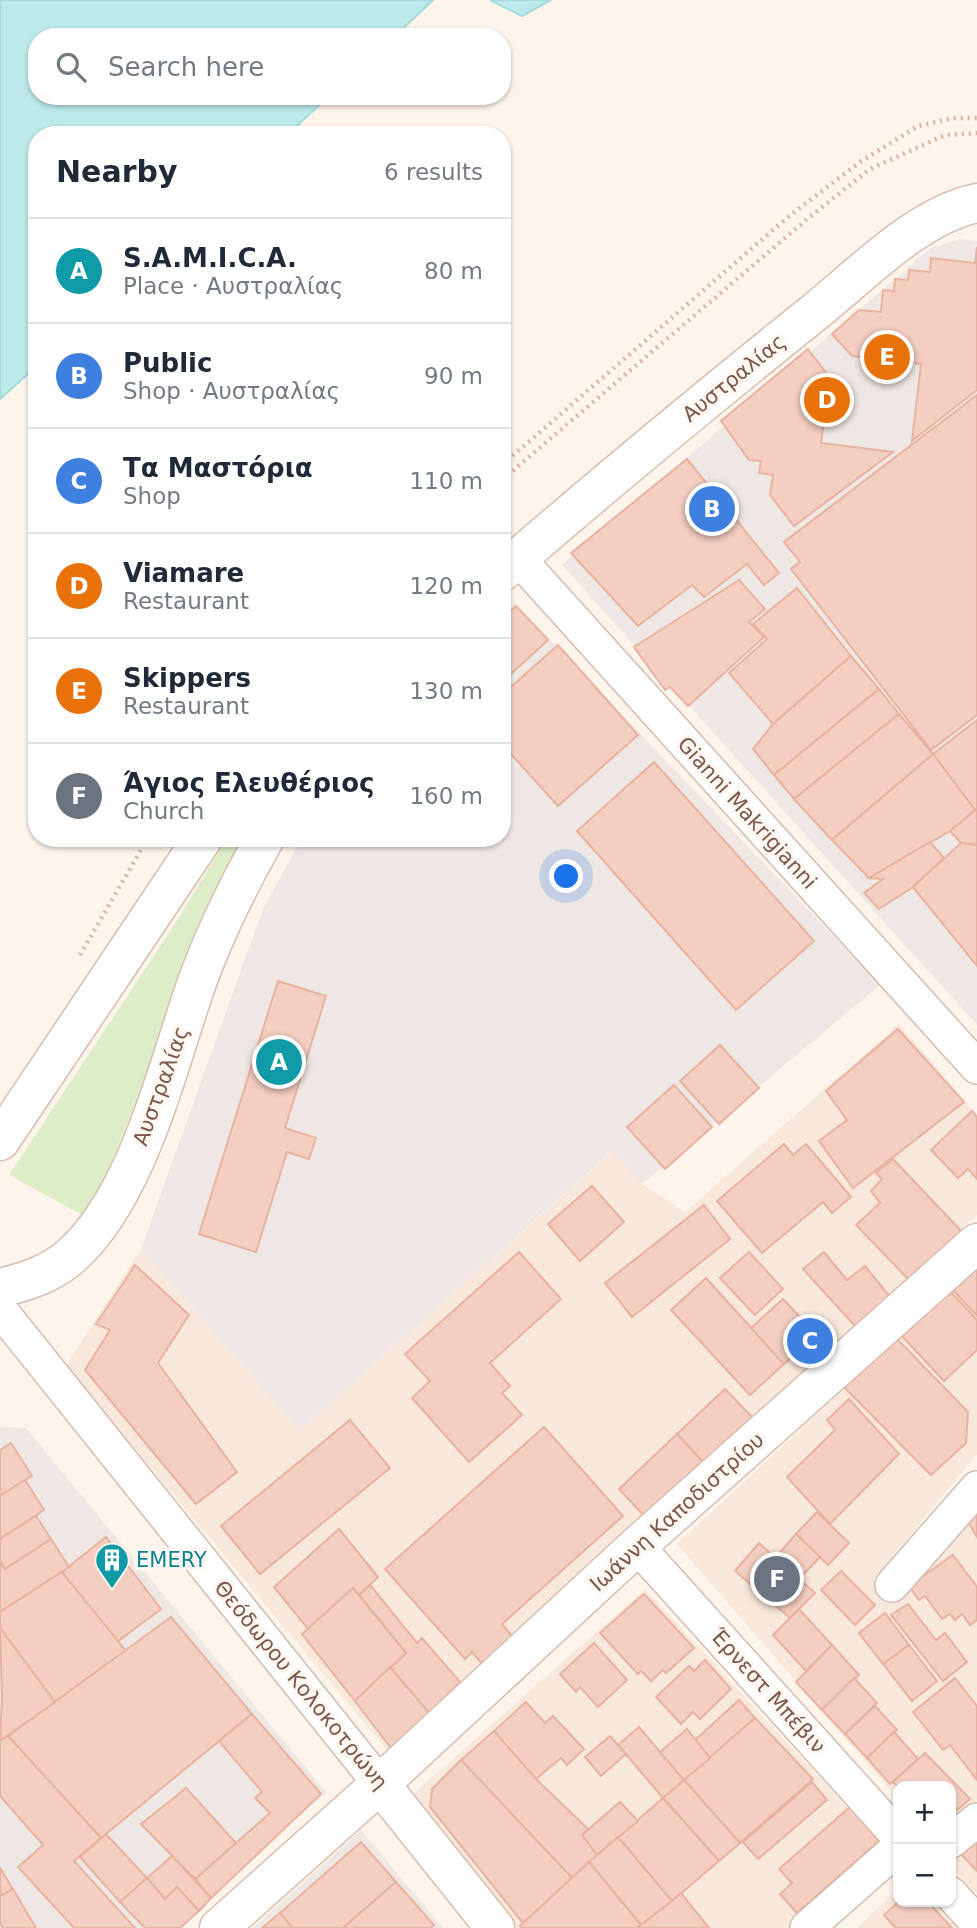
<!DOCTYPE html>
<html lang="en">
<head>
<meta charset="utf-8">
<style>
  :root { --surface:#fff; --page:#f6f6f7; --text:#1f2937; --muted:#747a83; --line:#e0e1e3; --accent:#0b8043 }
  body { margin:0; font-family:"DejaVu Sans",sans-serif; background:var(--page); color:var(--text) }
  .controls { position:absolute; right:21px; bottom:21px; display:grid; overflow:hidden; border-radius:14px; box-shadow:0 2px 5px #0004 }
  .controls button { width:63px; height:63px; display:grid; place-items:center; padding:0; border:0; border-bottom:2px solid var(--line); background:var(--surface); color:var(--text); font:35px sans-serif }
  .you { position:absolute; left:567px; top:877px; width:24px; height:24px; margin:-18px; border:5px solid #fff; border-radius:50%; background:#1a73e8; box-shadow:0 0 0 10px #1a73e833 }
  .badge { display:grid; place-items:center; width:46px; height:46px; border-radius:50%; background:var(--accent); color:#fff; font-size:23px; font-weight:700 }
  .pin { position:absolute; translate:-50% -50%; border:4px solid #fff; box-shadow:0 2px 7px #0006 }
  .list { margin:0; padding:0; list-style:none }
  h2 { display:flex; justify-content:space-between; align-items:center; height:91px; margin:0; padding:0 28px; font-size:30px }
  h2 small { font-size:23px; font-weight:400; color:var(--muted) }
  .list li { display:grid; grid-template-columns:46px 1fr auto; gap:21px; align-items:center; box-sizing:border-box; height:105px; padding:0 28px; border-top:2px solid var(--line) }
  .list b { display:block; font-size:26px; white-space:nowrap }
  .list p { margin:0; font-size:23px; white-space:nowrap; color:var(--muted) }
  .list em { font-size:23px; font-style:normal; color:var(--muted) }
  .icon { flex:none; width:38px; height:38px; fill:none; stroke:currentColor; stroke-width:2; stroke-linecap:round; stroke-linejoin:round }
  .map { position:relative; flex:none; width:977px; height:1928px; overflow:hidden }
  .search { position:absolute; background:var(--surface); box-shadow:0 2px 5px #0004; left:28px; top:28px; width:483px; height:77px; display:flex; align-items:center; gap:18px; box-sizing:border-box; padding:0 24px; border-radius:28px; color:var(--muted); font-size:26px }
  .panel { position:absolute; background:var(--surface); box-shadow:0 2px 5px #0004; left:28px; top:126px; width:483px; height:721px; border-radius:28px }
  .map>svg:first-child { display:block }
</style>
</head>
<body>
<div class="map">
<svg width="977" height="1928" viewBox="0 0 977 1928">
  <rect width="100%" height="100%" fill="#fdf4eb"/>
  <g fill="#f8e7db">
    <path d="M899 1024 977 1115V1215L765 1413 391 1755 66 1366 141 1249 300 1431 613 1151 642 1184 685 1212Z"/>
    <path d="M977 1266V1454L873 1580 896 1597 977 1500V1800L951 1822V1786H898V1799L677 1544Z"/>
    <path d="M645 1589 881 1844 803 1928H505L404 1802Z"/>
    <path d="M977 1837V1894L951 1866V1857Z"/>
    <path d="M898 1889V1902H940L962 1928H857Z"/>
  </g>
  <g fill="#efe7e3">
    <path d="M960 239 977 241V1025L562 565 931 248Z"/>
    <path d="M522 610 880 985 642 1184 612 1151 300 1431 141 1249 263 909 302 838H502V626Z"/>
    <path d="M0 1427 26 1428 326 1792 173 1928H0Z"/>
    <path d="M361 1830 443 1928H253Z"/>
  </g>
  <path fill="#dcedc7" d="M227 838H252L200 943 103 1183 84 1216 9 1175 173 927Z"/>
  <g fill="#bde9e9" stroke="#a3dadb" stroke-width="2">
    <path d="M0 0H433L394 37H37V96H329L287 135H37V366L0 399Z"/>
    <path d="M490 0H551L522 16Z"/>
  </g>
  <g fill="#f4cec1" stroke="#e8b2a0" stroke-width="2">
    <path d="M977 247V390L912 441 921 364 852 356 832 334 859 310 881 312 883 290 894 291 895 279 908 280 909 270 930 272 931 258 975 263Z"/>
    <path d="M808 349 830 378 821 443 893 452 794 526 770 495 773 475 759 473 761 461 749 460 721 421Z"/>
    <path d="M977 395V715L931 750 791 569 800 562 784 542Z"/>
    <path d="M687 459 779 573 764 585 747 564 704 597 692 585 638 626 571 553Z"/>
    <path d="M739 580 765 609 749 622 764 637 688 706 670 687 665 690 634 647Z"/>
    <path d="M797 588 851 656 773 724 729 673 767 639 753 624Z"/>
    <path d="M516 606 548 640 502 682V618Z"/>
    <path d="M558 645 638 735 558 806 502 744V695Z"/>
    <path d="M851 656 879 689 774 775 753 749 773 724Z"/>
    <path d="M879 689 899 714 794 799 774 775Z"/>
    <path d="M899 714 933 754 832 840 794 799Z"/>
    <path d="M977 720V845L961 843 950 831 975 810 933 754Z"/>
    <path d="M933 754 975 810 950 831 869 878 832 840Z"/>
    <path d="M654 762 814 941 736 1010 577 831Z"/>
    <path d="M930 842 944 858 913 887 879 909 864 893 883 879 869 878Z"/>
    <path d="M961 843 977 845V966L913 887Z"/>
    <path d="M278 981 326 996 285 1128 316 1138 309 1159 287 1152 256 1252 199 1234Z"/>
    <path d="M898 1029 964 1102 853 1188 819 1141 847 1120 826 1091Z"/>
    <path d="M720 1045 759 1088 719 1124 680 1081Z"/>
    <path d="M674 1085 712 1127 665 1169 627 1127Z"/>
    <path d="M972 1111 977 1117V1179L968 1169 958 1178 931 1150Z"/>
    <path d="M784 1144 793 1155 806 1144 851 1197 832 1213 823 1202 762 1253 717 1201Z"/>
    <path d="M893 1159 965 1235 911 1282 856 1225 880 1203 871 1191 882 1179 876 1173Z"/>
    <path d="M592 1186 624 1222 580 1261 548 1224Z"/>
    <path d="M704 1205 730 1239 632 1317 605 1283Z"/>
    <path d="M519 1252 561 1299 490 1363 510 1386 502 1393 522 1415 469 1462 412 1398 430 1381 405 1354Z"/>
    <path d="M749 1252 783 1289 755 1315 720 1278Z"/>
    <path d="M824 1252 847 1280 865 1266 890 1297 856 1327 803 1269Z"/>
    <path d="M135 1265 189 1315 158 1363 237 1472 196 1504 85 1370 110 1330 96 1324Z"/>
    <path d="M977 1266V1316L952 1289Z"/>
    <path d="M706 1278 784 1364 750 1395 671 1310Z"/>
    <path d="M949 1290 977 1320V1350L944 1381 901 1335Z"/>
    <path d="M783 1299 817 1335 784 1364 751 1328Z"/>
    <path d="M897 1339 968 1412 966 1443 931 1475 844 1387Z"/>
    <path d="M725 1389 753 1418 704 1463 677 1434Z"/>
    <path d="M849 1399 899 1454 830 1524 787 1477 835 1430 827 1420Z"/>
    <path d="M350 1420 390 1468 260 1574 221 1526Z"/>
    <path d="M544 1427 623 1516 502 1624 515 1640 485 1667 472 1652 465 1659 385 1569Z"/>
    <path d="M677 1434 704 1463 646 1518 619 1489Z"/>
    <path d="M11 1443 32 1476 0 1496V1450Z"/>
    <path d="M25 1480 44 1510 0 1539V1496Z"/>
    <path d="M977 1509V1537L965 1517Z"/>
    <path d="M817 1512 849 1543 828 1565 796 1534Z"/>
    <path d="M36 1516 51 1539 5 1569 0 1561V1539Z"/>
    <path d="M339 1529 378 1577 359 1595 353 1588 308 1629 274 1587Z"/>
    <path d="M796 1534 820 1557 800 1578 776 1557Z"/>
    <path d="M106 1537 161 1609 117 1642 62 1572Z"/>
    <path d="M51 1539 69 1567 0 1612V1561L5 1569Z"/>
    <path d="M759 1543 815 1593 790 1618 735 1571Z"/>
    <path d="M953 1555 977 1587V1620L970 1625 962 1614 955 1620 950 1614 942 1619 925 1596 919 1600 909 1586Z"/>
    <path d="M841 1571 875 1605 855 1625 821 1590Z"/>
    <path d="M62 1572 126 1651 55 1702 0 1628V1612Z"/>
    <path d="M370 1585 417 1643 422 1638 460 1682 429 1713 390 1667 406 1653 359 1595Z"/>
    <path d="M353 1588 406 1653 355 1701 302 1634Z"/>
    <path d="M644 1594 694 1648 666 1673 663 1670 651 1681 641 1671 638 1674 600 1633Z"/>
    <path d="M908 1604 936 1640 945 1633 967 1662 943 1681 891 1615Z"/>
    <path d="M799 1609 832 1645 806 1671 773 1635Z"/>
    <path d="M885 1613 909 1645 883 1664 859 1633Z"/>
    <path d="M171 1617 252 1714 101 1838 8 1736Z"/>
    <path d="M0 1628 55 1702 0 1741 2 1699Z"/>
    <path d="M594 1643 627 1680 598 1707 580 1687 576 1692 560 1674Z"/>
    <path d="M832 1645 859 1675 822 1710 796 1682Z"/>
    <path d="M909 1645 937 1681 912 1701 883 1664Z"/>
    <path d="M705 1660 731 1689 700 1719 693 1712 681 1724 656 1697 689 1666 694 1671Z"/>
    <path d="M390 1667 429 1713 391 1748 355 1701Z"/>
    <path d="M854 1678 877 1703 845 1734 822 1710Z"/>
    <path d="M955 1678 977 1706V1780L950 1745 943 1750 913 1712Z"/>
    <path d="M739 1700 755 1718 710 1758 695 1740Z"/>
    <path d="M526 1702 545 1723 553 1716 584 1749 567 1765 561 1758 536 1779 494 1731Z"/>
    <path d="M875 1706 897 1730 867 1758 845 1734Z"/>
    <path d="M252 1714 321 1794 211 1898 195 1879 270 1813 255 1798 262 1792 219 1741Z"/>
    <path d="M755 1718 813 1779 740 1843 684 1780Z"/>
    <path d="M639 1727 684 1780 663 1798 618 1745Z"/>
    <path d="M687 1729 710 1758 684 1780 660 1752Z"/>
    <path d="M494 1731 536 1779 589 1830 582 1835 597 1855 572 1878 461 1760Z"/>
    <path d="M894 1732 918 1759 890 1784 867 1758Z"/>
    <path d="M8 1736 101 1838 74 1861 135 1928H74L18 1867 43 1845 0 1796V1741Z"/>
    <path d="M610 1736 626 1754 601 1776 585 1757Z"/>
    <path d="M925 1753 970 1799 951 1815V1786L898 1787 893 1782Z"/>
    <path d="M461 1760 572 1878 523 1923 430 1807 432 1789Z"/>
    <path d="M684 1780 740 1843 719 1861 663 1798Z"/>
    <path d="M812 1782 827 1800 758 1859 743 1842Z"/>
    <path d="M186 1788 236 1843 195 1879 141 1824Z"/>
    <path d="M663 1798 719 1861 672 1901 618 1837Z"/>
    <path d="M620 1802 638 1821 597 1855 582 1835Z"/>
    <path d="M850 1807 879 1841 797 1913 780 1894 792 1883 779 1869Z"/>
    <path d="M106 1834 147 1878 120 1902 80 1857Z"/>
    <path d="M618 1837 672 1901 641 1925 589 1862Z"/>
    <path d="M977 1837V1871L960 1853Z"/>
    <path d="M361 1842 396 1882 343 1928H293L280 1913Z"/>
    <path d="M172 1856 211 1898 199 1911 177 1887 165 1899 147 1878Z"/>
    <path d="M589 1862 641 1925 637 1928H522L520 1926Z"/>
    <path d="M0 1868 13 1889 0 1896Z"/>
    <path d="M147 1878 165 1899 177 1887 199 1911 180 1928H145L120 1902Z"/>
    <path d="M396 1882 434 1925 431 1928H343Z"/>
    <path d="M13 1889 36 1928H3L0 1923V1896Z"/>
    <path d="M681 1893 709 1928H637L672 1901Z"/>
    <path d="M898 1902H928L952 1928H896L884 1915Z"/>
    <path d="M280 1913 293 1928H262Z"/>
  </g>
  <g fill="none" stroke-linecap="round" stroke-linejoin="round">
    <g stroke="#d4bcb1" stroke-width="36">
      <g id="street">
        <path d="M518 558 977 1067"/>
        <path d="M2 1312 380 1784"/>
        <path d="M637 1546 898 1836"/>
        <path d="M892 1585 977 1488"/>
        <path d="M951 1841 977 1820"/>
        <path d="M951 1894 977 1923"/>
        <path d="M807 1928 898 1848"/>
      </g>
    </g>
    <g stroke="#d9bdb1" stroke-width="41">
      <g id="secondary">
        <path d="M502 572C605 483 710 396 816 311 862 274 918 215 977 203"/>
        <path d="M0 1141 203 838"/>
        <path d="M4 1287C28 1281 52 1273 71 1256 137 1198 167 1069 195 988 213 936 238 886 265 838"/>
        <path d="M380 1784 495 1928"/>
        <path d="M219 1928 380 1784 637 1546 977 1243"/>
      </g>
    </g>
    <g stroke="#dab1a3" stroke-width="4.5" stroke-dasharray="2 5" stroke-linecap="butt">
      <path d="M502 465 788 217 860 162 918 126 953 118H977"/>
      <path d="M502 480 806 220 870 169 945 135 977 133"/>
      <path d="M80 955 148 838"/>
    </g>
    <use href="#street" stroke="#fff" stroke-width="33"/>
    <use href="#secondary" stroke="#fff" stroke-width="38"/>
  </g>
  <defs>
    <g id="building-pin" transform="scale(1.75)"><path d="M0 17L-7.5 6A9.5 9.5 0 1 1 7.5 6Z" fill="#0f9aa8" stroke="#fff8f2"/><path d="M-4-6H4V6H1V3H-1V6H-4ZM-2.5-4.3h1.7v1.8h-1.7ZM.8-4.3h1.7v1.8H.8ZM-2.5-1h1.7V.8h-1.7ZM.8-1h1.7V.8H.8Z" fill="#fff"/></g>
  </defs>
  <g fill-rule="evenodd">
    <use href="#building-pin" x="112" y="1560"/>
  </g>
  <g text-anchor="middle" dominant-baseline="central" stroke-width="7" stroke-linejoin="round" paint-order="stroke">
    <g font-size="21" fill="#7b564b" stroke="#fff8f2">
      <text transform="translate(734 378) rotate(-39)">Αυστραλίας</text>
      <text transform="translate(747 813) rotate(48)">Gianni Makrigianni</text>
      <text transform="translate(161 1086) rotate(-70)">Αυστραλίας</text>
      <text transform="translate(677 1512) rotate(-42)">Ιωάννη Καποδιστρίου</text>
      <text transform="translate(301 1685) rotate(51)">Θεόδωρου Κολοκοτρώνη</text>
      <text transform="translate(768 1691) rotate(48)">Έρνεστ Μπέβιν</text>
    </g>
    <g font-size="21" fill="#0d838f" stroke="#fff8f2" text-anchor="start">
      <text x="136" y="1560">EMERY</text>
    </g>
  </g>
</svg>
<div class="controls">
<button>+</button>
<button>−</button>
</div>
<div class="you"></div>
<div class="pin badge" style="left:279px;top:1062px;background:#0f9aa8">A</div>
<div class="pin badge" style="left:712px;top:509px;background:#3f7fe0">B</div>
<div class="pin badge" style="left:810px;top:1341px;background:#3f7fe0">C</div>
<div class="pin badge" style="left:827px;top:400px;background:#e8710a">D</div>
<div class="pin badge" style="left:887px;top:357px;background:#e8710a">E</div>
<div class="pin badge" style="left:777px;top:1579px;background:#6b7280">F</div>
<div class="search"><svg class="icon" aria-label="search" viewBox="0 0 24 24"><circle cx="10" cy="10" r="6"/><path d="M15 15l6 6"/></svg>Search here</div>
<section class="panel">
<h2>Nearby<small>6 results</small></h2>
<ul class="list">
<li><span class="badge" style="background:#0f9aa8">A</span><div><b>S.A.M.I.C.A.</b><p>Place · Αυστραλίας</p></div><em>80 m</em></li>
<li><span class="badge" style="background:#3f7fe0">B</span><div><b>Public</b><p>Shop · Αυστραλίας</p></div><em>90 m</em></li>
<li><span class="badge" style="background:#3f7fe0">C</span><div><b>Τα Μαστόρια</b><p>Shop</p></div><em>110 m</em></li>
<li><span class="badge" style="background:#e8710a">D</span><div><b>Viamare</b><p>Restaurant</p></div><em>120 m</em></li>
<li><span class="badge" style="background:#e8710a">E</span><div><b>Skippers</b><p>Restaurant</p></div><em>130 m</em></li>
<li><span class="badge" style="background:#6b7280">F</span><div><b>Άγιος Ελευθέριος</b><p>Church</p></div><em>160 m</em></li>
</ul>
</section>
</div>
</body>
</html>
